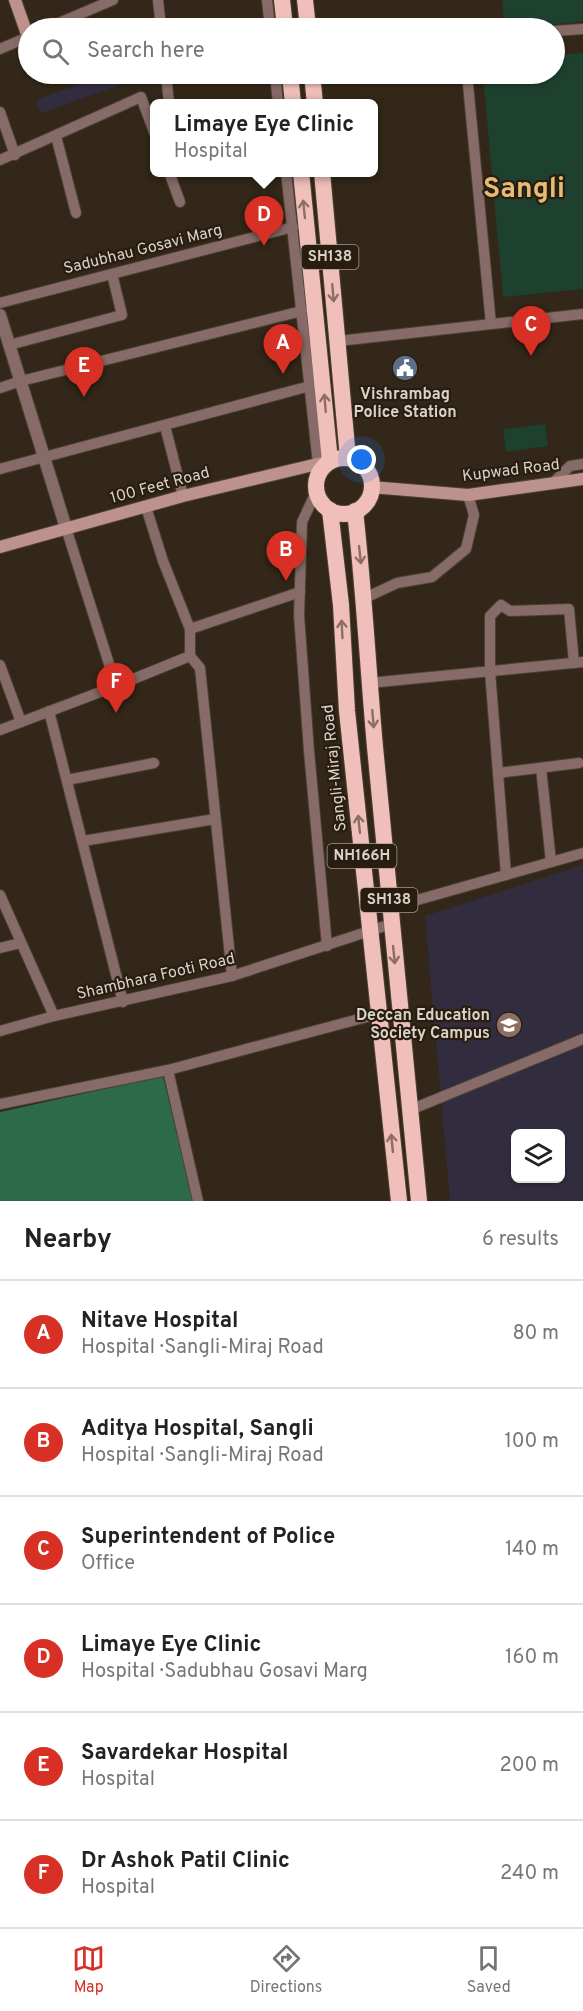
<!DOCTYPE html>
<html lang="en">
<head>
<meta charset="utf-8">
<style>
  :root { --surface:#fff; --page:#f2f2f2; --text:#222; --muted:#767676; --line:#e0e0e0; --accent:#d93025 }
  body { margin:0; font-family:Overpass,sans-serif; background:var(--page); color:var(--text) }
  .controls { position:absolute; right:18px; bottom:18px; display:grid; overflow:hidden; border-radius:9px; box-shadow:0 2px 4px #0004 }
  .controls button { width:54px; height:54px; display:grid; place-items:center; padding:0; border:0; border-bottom:2px solid var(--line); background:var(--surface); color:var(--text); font:30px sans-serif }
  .you { position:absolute; left:362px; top:460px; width:21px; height:21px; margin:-15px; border:4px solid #fff; border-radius:50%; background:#1a73e8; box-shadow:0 0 0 9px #1a73e833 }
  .badge { display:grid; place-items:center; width:39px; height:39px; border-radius:50%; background:var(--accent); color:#fff; font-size:20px; font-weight:700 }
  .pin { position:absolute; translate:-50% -50px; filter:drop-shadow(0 2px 3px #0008) }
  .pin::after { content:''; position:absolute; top:32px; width:21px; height:18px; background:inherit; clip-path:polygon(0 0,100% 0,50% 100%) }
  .popup { position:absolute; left:150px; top:99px; width:228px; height:78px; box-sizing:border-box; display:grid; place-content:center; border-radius:9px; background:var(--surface); filter:drop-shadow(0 2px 4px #0005); font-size:20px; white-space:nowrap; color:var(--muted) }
  .popup b { font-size:22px; color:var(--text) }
  .popup::after { content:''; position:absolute; left:50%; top:100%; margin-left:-12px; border:12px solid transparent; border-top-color:var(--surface) }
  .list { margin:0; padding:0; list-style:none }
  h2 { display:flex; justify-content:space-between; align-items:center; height:78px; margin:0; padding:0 24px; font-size:26px }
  h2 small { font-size:20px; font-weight:400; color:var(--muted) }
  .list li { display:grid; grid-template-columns:39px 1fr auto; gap:18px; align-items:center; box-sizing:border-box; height:108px; padding:0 24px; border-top:2px solid var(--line) }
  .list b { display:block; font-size:22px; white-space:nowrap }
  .list p { margin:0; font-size:20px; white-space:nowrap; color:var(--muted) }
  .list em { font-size:20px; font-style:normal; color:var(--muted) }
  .icon { flex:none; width:33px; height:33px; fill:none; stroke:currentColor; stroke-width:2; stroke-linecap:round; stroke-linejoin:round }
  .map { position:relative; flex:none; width:583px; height:1201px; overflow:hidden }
  .search { position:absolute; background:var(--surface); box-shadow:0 2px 4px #0004; left:18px; right:18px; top:18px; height:66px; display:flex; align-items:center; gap:15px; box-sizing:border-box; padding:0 21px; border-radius:33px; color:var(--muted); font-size:22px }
  .sheet { height:726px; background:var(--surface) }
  nav { display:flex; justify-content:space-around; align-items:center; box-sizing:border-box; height:84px; border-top:2px solid var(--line); background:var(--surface); font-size:16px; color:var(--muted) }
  nav a { display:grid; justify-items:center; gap:3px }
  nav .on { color:var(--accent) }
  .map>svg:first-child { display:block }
</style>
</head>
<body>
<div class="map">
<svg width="583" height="1201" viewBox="0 0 583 1201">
  <rect width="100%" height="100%" fill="#322718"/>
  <g fill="#322d3e" fill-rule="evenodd">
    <path d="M105 74H138L140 78 41 113 36 100Z"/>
    <path d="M583 865V1201H450L425 916ZM516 1134H560V1178H516Z"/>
  </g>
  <g fill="#1e402e">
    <path d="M502 0H583V21L528 28H505Z"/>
    <path d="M583 53V289L503 297 483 74H554L555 55Z"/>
    <path d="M545 424 548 446 506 452 503 429Z"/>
  </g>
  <path fill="#2d694b" d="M163 1076 193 1201H0V1112Z"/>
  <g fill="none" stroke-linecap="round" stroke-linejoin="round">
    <g stroke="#4d4234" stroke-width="12">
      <g id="minor">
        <path d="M158 0 161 28"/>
        <path d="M267 0 270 28"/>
        <path d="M47 28 113 0"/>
        <path d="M554 31 583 29"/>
        <path d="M0 49 28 37"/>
        <path d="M166 74 169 104"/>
        <path d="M275 74 278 104"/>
        <path d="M467 74 491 324"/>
        <path d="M0 112 15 155"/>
        <path d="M56 136 76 213"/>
        <path d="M0 160 141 97 154 132"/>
        <path d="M169 172 180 202"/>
        <path d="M286 172 318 464"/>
        <path d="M0 303 293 227"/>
        <path d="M338 341 583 314"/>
        <path d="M9 345 122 315 112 274"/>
        <path d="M0 388 21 381 302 311"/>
        <path d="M165 426 183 496"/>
        <path d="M0 469 310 386"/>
        <path d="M553 483 570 466 583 464"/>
        <path d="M316 492 302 522 299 615 309 751 327 946"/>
        <path d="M146 507 163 561 190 629"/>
        <path d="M365 598 397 583 432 577 466 549 474 515 468 495"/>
        <path d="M190 656 200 668 232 976"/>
        <path d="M0 665 21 722"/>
        <path d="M369 683 583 662"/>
        <path d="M116 686 190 656V629L300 592"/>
        <path d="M49 711 123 1002"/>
        <path d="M0 730 116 686 66 528"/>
        <path d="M541 768 551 862"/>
        <path d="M498 773 579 763"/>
        <path d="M67 780 154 763"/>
        <path d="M83 841 215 819"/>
        <path d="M506 875 490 671V616L501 605 510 611 569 609 574 663"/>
        <path d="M0 895 54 1016 232 976 391 924"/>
        <path d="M389 908 583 853"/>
        <path d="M0 948 21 943"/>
        <path d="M0 1031 54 1016"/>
        <path d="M168 1070 198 1201"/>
        <path d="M0 1104 168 1070 378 1014"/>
        <path d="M410 1110 583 1039"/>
      </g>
    </g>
    <g stroke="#4d4234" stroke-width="14">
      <path id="tertiary" d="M0 315 66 528"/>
    </g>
    <g stroke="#4d4234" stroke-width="14">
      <g id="secondary">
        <path d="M15 0 28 37"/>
        <path d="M371 487 468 495 583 479"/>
        <path d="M0 547 183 496 330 461"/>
      </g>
    </g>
    <g stroke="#4d4234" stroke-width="18">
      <g id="trunk">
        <path d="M282 0 285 28"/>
        <path d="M305 0 308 28"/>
        <path d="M290 74 293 104"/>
        <path d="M312 74 315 104"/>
        <path d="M301 172 330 461"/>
        <path d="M322 172 348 458"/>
        <circle cx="344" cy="486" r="28"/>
        <path d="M330 510 341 605 347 711 399 1201"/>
        <path d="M355 511C364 590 368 669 375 747 389 899 404 1050 419 1201"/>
      </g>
    </g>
    <use href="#minor" stroke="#876b68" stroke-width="10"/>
    <use href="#tertiary" stroke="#876b68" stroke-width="12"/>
    <use href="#secondary" stroke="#bd918c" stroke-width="12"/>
    <use href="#trunk" stroke="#f0bfb9" stroke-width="16"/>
  </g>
  <defs><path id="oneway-shaft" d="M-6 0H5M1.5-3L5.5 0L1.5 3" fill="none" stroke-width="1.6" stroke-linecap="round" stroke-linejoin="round" transform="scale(1.5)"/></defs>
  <g stroke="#8c6e64">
    <use href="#oneway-shaft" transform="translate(304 209) rotate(-96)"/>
    <use href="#oneway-shaft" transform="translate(333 293) rotate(85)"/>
    <use href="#oneway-shaft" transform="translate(325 403) rotate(-95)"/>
    <use href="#oneway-shaft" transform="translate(360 555) rotate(84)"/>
    <use href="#oneway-shaft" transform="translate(342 629) rotate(-93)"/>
    <use href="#oneway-shaft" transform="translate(373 719) rotate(85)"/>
    <use href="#oneway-shaft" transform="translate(359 824) rotate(-96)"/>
    <use href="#oneway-shaft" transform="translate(394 955) rotate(84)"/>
    <use href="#oneway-shaft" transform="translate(392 1143) rotate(-96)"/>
  </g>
  <defs>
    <g id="civic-disc" transform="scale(1.35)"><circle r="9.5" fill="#5c6f8a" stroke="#281d0f"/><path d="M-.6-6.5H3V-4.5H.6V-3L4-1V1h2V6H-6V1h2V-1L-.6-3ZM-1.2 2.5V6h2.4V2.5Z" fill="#fff"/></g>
    <g id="university-disc" transform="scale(1.35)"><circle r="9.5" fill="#8d6e63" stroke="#281d0f"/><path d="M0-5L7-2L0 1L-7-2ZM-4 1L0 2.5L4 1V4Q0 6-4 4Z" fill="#fff"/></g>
  </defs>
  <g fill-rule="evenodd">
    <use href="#civic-disc" x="405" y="368"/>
    <use href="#university-disc" x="509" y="1025"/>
  </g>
  <g text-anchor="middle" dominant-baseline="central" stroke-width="4.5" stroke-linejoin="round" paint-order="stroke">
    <g fill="#281d0f" stroke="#a49c90" stroke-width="1.5">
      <rect x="301.5" y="245" width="57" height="24" rx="4.5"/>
      <rect x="327.5" y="844" width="69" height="24" rx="4.5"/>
      <rect x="360.5" y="888" width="57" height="24" rx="4.5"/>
    </g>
    <g font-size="15" font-weight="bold" fill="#d9d2c8">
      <text x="330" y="257">SH138</text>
      <text x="362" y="856">NH166H</text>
      <text x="389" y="900">SH138</text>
    </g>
    <g font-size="16" fill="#d9d2c8" stroke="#281d0f">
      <text transform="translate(143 250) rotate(-14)">Sadubhau Gosavi Marg</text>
      <text transform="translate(511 471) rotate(-7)">Kupwad Road</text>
      <text transform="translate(160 486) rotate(-15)">100 Feet Road</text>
      <text transform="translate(335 768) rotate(-96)">Sangli-Miraj Road</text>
      <text transform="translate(156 977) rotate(-13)">Shambhara Footi Road</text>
    </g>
    <g font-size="16" font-weight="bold" fill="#d9d2c8" stroke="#281d0f">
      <text x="405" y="395">Vishrambag<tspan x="405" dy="18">Police Station</tspan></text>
      <text x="490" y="1016" text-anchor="end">Deccan Education<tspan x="490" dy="18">Society Campus</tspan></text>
    </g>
    <g font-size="28" font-weight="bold" fill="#e6bb76" stroke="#281d0f">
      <text x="524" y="190">Sangli</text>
    </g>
  </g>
</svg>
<div class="controls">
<button><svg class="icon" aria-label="layers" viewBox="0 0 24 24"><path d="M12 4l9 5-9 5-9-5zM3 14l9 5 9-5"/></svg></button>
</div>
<div class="you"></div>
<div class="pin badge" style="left:283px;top:374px">A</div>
<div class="pin badge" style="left:286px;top:581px">B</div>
<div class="pin badge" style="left:531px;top:356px">C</div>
<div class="pin badge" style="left:264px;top:246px">D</div>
<div class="popup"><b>Limaye Eye Clinic</b>Hospital</div>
<div class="pin badge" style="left:84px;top:397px">E</div>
<div class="pin badge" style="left:116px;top:713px">F</div>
<div class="search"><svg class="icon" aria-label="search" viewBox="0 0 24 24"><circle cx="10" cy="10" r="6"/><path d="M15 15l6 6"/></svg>Search here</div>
</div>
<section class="sheet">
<h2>Nearby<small>6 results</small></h2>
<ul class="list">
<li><span class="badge">A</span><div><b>Nitave Hospital</b><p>Hospital · Sangli-Miraj Road</p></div><em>80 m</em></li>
<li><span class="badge">B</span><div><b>Aditya Hospital, Sangli</b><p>Hospital · Sangli-Miraj Road</p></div><em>100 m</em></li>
<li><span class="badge">C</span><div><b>Superintendent of Police</b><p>Office</p></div><em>140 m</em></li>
<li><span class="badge">D</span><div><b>Limaye Eye Clinic</b><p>Hospital · Sadubhau Gosavi Marg</p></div><em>160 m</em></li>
<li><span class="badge">E</span><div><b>Savardekar Hospital</b><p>Hospital</p></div><em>200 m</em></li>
<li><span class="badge">F</span><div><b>Dr Ashok Patil Clinic</b><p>Hospital</p></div><em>240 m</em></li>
</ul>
</section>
<nav>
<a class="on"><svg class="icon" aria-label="map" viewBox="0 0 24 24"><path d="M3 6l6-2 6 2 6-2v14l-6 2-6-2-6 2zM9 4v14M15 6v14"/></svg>Map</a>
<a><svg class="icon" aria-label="directions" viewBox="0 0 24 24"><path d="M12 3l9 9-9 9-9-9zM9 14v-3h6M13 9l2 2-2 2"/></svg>Directions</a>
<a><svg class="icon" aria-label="saved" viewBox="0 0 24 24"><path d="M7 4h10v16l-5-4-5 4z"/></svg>Saved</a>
</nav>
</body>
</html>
